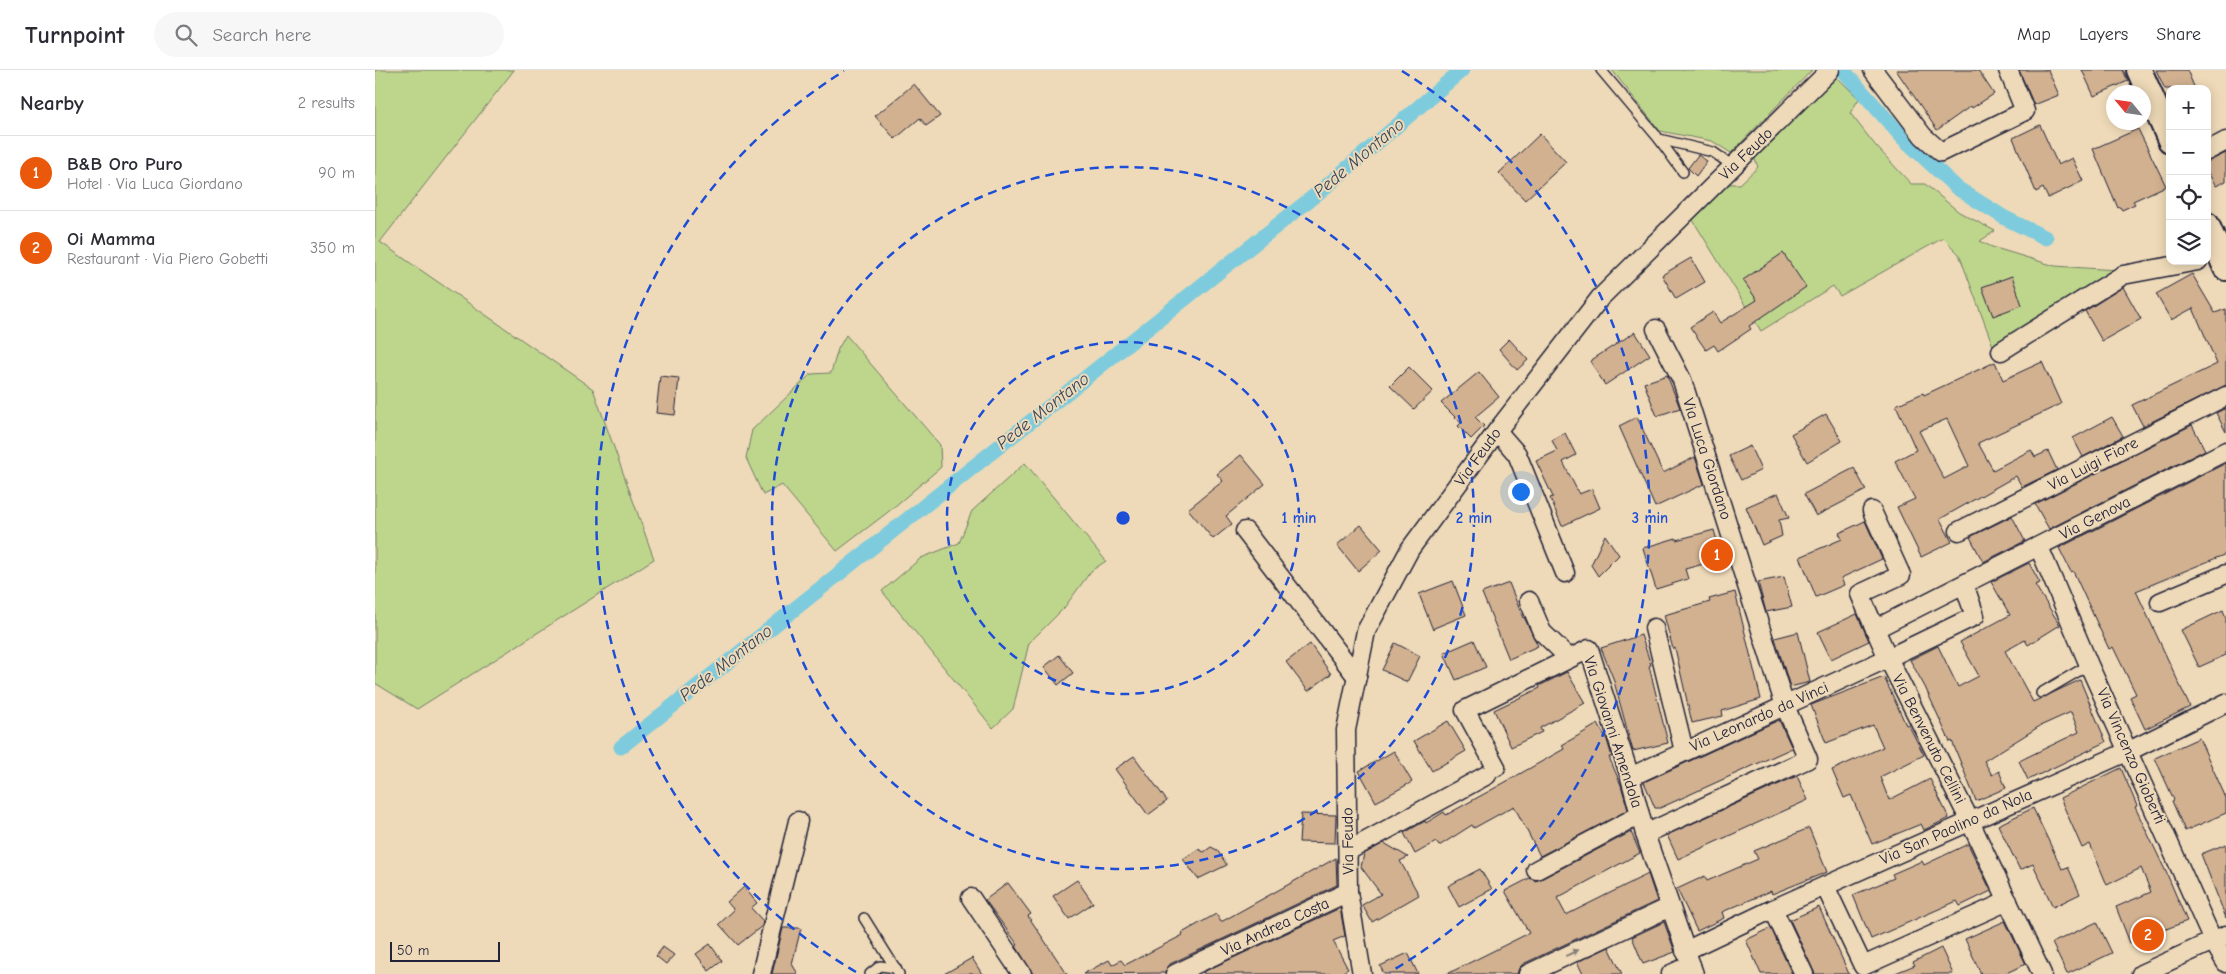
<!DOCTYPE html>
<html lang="en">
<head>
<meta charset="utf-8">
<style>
  :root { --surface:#fff; --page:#f7f7f7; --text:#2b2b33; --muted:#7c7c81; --line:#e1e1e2; --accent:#ea580c }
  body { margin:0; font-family:"Comic Neue",sans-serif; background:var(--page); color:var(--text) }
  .controls { position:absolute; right:15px; top:15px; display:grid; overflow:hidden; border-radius:10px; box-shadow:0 2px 12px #0003 }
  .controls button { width:45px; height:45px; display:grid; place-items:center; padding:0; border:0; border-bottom:1px solid var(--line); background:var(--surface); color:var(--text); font:25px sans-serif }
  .compass { position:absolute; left:1731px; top:15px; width:45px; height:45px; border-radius:50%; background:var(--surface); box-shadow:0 2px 12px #0003; rotate:299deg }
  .scale { position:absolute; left:15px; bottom:12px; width:110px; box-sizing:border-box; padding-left:5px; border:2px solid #22223b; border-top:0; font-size:14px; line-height:18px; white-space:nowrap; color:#22223b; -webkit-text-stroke:4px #eedab8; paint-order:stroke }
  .you { position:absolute; left:1145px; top:421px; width:18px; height:18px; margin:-12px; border:4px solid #fff; border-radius:50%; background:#1a73e8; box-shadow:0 0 0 8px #1a73e833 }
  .badge { display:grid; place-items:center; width:32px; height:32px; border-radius:50%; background:var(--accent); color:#fff; font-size:16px; font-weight:700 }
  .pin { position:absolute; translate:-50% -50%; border:2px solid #fff; box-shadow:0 1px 5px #0006 }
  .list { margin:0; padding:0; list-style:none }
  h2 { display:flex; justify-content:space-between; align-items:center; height:65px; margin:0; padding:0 20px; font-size:21px }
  h2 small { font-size:16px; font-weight:400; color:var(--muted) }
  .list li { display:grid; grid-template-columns:32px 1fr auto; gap:15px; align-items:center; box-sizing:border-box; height:75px; padding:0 20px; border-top:1px solid var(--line) }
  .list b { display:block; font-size:19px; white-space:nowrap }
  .list p { margin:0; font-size:16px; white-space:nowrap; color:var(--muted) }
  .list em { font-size:16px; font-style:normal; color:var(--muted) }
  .icon { flex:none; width:28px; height:28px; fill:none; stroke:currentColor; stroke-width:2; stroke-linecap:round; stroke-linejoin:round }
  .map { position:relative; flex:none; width:1851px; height:904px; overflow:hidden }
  header { display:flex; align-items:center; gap:30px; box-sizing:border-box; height:70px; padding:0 25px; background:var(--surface); border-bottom:1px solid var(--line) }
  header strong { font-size:24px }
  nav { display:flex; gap:28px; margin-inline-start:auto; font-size:18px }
  .search { width:350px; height:45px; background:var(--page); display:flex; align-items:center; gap:12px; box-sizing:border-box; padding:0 18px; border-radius:28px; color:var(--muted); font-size:19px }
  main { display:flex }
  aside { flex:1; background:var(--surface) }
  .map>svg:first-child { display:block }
</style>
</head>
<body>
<header>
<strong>Turnpoint</strong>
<div class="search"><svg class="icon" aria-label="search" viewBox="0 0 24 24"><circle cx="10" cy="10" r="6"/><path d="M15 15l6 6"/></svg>Search here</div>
<nav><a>Map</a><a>Layers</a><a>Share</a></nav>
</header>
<main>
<aside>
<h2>Nearby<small>2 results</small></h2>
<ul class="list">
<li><span class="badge">1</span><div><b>B&amp;B Oro Puro</b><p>Hotel · Via Luca Giordano</p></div><em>90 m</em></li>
<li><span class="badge">2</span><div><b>Oi Mamma</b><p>Restaurant · Via Piero Gobetti</p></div><em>350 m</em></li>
</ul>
</aside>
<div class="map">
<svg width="1851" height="904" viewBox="0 0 1851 904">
  <rect width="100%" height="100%" fill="#eedab8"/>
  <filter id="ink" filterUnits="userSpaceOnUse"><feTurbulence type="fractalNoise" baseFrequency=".02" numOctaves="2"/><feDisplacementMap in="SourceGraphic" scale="10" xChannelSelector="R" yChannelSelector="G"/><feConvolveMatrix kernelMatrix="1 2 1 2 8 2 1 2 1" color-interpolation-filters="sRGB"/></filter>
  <g filter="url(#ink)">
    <g fill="#bed68c" stroke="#707c64">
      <path d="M0 0H139L5 172 218 319 279 489 42 639 0 613Z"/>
      <path d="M1237 0H1437L1356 83 1337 71 1285 61Z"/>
      <path d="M1460 5 1484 29 1475 43 1500 75 1536 114H1550L1584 142 1620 161 1605 171 1617 177 1680 196 1741 200 1743 203 1618 276 1584 184 1568 168 1465 226 1458 216 1386 261 1316 147 1352 114H1365L1383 97 1379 87Z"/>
      <path d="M471 265 565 375 566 397 513 442 462 481 407 415 388 425 371 388 377 360 436 304 456 303 463 279Z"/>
      <path d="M650 393 731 491 716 501 689 538 654 573 638 639 618 658 507 521 546 488 584 473 597 441Z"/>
    </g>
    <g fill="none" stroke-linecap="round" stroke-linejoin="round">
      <g stroke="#7ecbdd" stroke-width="15">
        <path d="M1468 0 1528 68 1582 118 1630 148 1671 168"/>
        <path d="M246 677 948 119 1087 0"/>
      </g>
    </g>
    <g fill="#d1b190" stroke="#22223b" fill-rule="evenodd">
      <path d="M1521 0H1603L1619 24 1597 38 1596 36 1562 60Z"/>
      <path d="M1644 0H1673L1684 25 1659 35Z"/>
      <path d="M1707 0H1748L1753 11 1719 26Z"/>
      <path d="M1781 0H1812L1820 19H1790Z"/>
      <path d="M539 14 565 46 551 56 545 48 520 69 500 46Z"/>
      <path d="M1665 55 1683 95 1697 88 1708 111 1673 128 1668 118 1661 122 1638 68Z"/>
      <path d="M1763 59 1791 116 1758 131 1760 134 1747 140 1745 137 1743 138 1718 79Z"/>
      <path d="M1165 64 1191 92 1150 130 1124 103Z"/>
      <path d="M1851 83V111L1841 116 1832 101V92Z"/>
      <path d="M1323 85 1332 91 1321 106 1313 98Z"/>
      <path d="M1408 183 1431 217 1374 256 1376 259 1343 281 1339 275 1331 280 1315 257 1338 242 1345 253 1382 230 1368 210Z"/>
      <path d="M1316 188 1330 212 1301 229 1287 205Z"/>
      <path d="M1817 204 1840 243 1851 239V315L1768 356 1757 335 1842 294 1818 238 1796 250 1781 224Z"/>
      <path d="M1637 206 1647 235 1618 246 1607 217Z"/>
      <path d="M1748 217 1766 249 1727 271 1710 241Z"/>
      <path d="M1260 262 1275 285 1230 315 1215 291Z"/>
      <path d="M1134 269 1153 290 1142 300 1124 279Z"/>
      <path d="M1620 292 1628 310 1667 292 1686 334 1603 373 1618 400 1656 380 1660 387 1673 381 1682 400 1647 417 1641 406 1565 449 1577 472 1546 487 1522 437 1540 429 1520 391 1541 380 1521 335 1548 323 1549 325ZM1572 349 1594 396 1569 409 1544 361Z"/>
      <path d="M1034 297 1058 321 1039 339 1015 316Z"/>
      <path d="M1104 302 1124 327 1100 347 1109 356 1096 369 1083 356 1086 353 1066 333Z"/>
      <path d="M1292 305 1305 338 1282 346 1269 313Z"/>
      <path d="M285 306 304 308 300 345 281 343Z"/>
      <path d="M1851 338V362L1841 343Z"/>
      <path d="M1451 344 1467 371 1432 392 1416 364Z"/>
      <path d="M1262 347 1288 403 1320 387 1329 414 1280 437 1244 356Z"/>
      <path d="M1737 347 1748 366 1708 387 1698 368Z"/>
      <path d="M1817 355 1830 380 1674 459 1660 434Z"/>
      <path d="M1190 363 1201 385 1188 392 1204 424 1217 419 1225 438 1187 456 1175 428 1178 427 1161 391 1182 381 1177 370Z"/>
      <path d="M1375 376 1386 400 1366 410 1354 386Z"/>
      <path d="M866 385 890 414 851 446 857 454 838 469 813 439 848 411 842 404Z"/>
      <path d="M1851 393V484L1761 521 1815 637 1770 659 1755 627 1761 624 1738 577 1734 579 1698 501 1696 502 1684 478Z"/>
      <path d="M1479 398 1491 420 1441 446 1429 424Z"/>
      <path d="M1403 423 1414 448 1404 450 1407 466 1387 475 1371 437Z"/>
      <path d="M1637 446 1650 471 1608 492 1595 467Z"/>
      <path d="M1490 451 1507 489 1466 508 1469 515 1441 527 1425 487 1467 469 1464 463Z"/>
      <path d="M986 455 1007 480 983 501 962 475Z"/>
      <path d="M1339 460 1347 489 1310 499 1313 509 1281 519 1268 478 1301 468V470Z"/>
      <path d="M1230 465 1244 485 1223 506 1216 495Z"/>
      <path d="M1654 493 1665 513 1660 515 1685 555 1653 575 1650 570 1630 581 1658 632 1705 610 1731 672 1653 710 1644 691 1704 662 1696 642 1665 656 1609 691 1617 705 1624 701 1631 718 1601 731 1577 671 1575 672 1550 617 1535 590 1563 576 1583 617 1604 606 1585 572 1635 545 1616 512Z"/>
      <path d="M1409 507 1417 537 1391 542 1383 512Z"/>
      <path d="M1078 511 1091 545 1059 558 1058 560 1044 524Z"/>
      <path d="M1134 513 1148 548 1149 547 1163 576 1134 589 1107 523Z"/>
      <path d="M1360 522 1386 629 1347 641 1348 646 1317 653 1300 578 1298 579 1289 545 1335 532 1334 529Z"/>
      <path d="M1848 540 1851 548V585L1824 597 1806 560Z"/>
      <path d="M1482 544 1494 571 1456 589 1443 562Z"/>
      <path d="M1423 562 1435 612 1415 617 1400 568Z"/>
      <path d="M1266 565 1276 595 1274 596 1293 673 1258 681 1238 608 1226 578Z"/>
      <path d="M1099 570 1111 597 1081 610 1069 583Z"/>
      <path d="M1020 573 1045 586 1032 612 1007 600Z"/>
      <path d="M935 574 956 604 933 621 911 592Z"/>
      <path d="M684 585 698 603 683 615 669 597Z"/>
      <path d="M1192 602 1210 633 1165 658 1167 662 1136 677 1119 640 1165 618 1164 616Z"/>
      <path d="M1509 607 1531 655 1533 654 1549 685 1505 707 1514 730 1555 709 1574 748 1549 760 1546 754 1497 774 1476 725 1469 728 1457 700 1508 677 1498 655 1451 673 1436 635Z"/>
      <path d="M1404 650 1417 678 1285 738H1280L1269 712Z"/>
      <path d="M1073 651 1091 681 1057 701 1039 671Z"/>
      <path d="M1223 654 1232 670 1237 687H1234L1246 715 1253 740 1165 786 1139 736 1099 758 1097 755 1064 776 1061 772 1040 784 1029 763 1050 751 1051 753 1069 742 1071 745 1118 719 1189 679 1187 675Z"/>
      <path d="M1824 668 1851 728V743L1810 761 1797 731 1799 730 1780 688Z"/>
      <path d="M1019 681 1037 712 1001 732 984 701Z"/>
      <path d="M759 686 792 731 773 745 740 699Z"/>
      <path d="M1746 698 1762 736 1760 737 1792 804 1812 851 1755 873 1741 837 1776 822 1766 798 1732 815 1715 774 1707 778 1685 728Z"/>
      <path d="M1422 706 1433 730 1303 789 1292 765Z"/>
      <path d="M1658 738 1687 799 1693 797 1705 824 1678 837 1658 794 1645 800 1623 755Z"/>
      <path d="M926 744 961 745 960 773 924 772Z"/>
      <path d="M1434 758 1452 802 1397 824 1396 821 1347 842 1349 848 1322 861 1302 819 1330 806 1332 811 1383 789 1379 781Z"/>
      <path d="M1256 762 1265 783 1182 828 1191 845 1273 804 1282 831 1148 894 1144 898 1142 904H1072L1154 863 1130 821 1155 808 1160 811 1166 809Z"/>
      <path d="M1009 773 1033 787 1025 791 1044 825 997 852 987 835 1006 824 986 797 989 784Z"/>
      <path d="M1593 774 1616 821 1585 836 1582 831 1496 869 1478 825 1519 808 1517 804 1547 791 1549 795Z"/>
      <path d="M1851 774V848L1826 784Z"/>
      <path d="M836 777 842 780 852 795 823 809 808 789 823 779 829 782Z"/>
      <path d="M961 788 962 815 795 894 790 903 708 904 734 890 737 895 746 890 750 895 808 865 807 863 841 844 846 852Z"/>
      <path d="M1105 799 1117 819 1084 837 1073 816Z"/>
      <path d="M702 810 718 833 694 849 678 826Z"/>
      <path d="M633 813 656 844 653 846 692 904H658L641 876 643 875 610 830Z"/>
      <path d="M369 817 382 833 376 838 388 851 387 856 363 875 344 854 359 840 352 832Z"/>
      <path d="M1444 837 1474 904H1440L1415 850Z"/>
      <path d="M965 838 970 866 958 871 973 899 965 904H829L828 902Z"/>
      <path d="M1630 851 1651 894 1629 904H1606L1590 869Z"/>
      <path d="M1289 852 1300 882 1268 894 1257 867Z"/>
      <path d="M1722 852 1737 883 1692 904 1677 873Z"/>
      <path d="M408 858H426L417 894 423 904H397Z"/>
      <path d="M1396 858 1417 904H1386L1371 870Z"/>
      <path d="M335 874 347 891 334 901 321 884Z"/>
      <path d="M288 877 299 885 291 894 281 886Z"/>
      <path d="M1234 877 1247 904H1208L1202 892Z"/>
      <path d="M1566 878 1578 904H1518L1540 895 1538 892Z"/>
      <path d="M1033 883 1043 904H1009L1005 896Z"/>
      <path d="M597 888 607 904H569Z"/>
    </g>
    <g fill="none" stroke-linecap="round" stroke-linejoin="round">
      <g stroke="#22223b" stroke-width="12">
        <g id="lane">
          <path d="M1226 0 1284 69 1338 82 1358 96"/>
          <path d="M1284 69 1308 102"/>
          <path d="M1666 623 1714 595"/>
          <path d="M489 848 524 904"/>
          <path d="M495 904 505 896 521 898"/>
        </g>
      </g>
      <g stroke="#22223b" stroke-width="21">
        <g id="street">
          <path d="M1498 0 1548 66 1566 82 1650 41 1633 0"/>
          <path d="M1832 81 1851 71"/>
          <path d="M1626 281 1748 205 1823 191"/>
          <path d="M1122 361 1142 384 1190 503"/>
          <path d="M1497 441 1526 505 1485 524 1500 559"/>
          <path d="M870 461 982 607"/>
          <path d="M1584 461 1851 326"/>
          <path d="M1664 477 1714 595 1838 871 1851 893"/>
          <path d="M1589 514 1600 546 1513 588 1500 559 1851 381"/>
          <path d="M1154 531 1167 562 1194 588"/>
          <path d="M1785 532 1851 504"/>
          <path d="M1279 558 1309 681"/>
          <path d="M1121 697 1090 640 1214 579 1255 707 1270 764 1319 904"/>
          <path d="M1255 707 1513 588 1590 741 1667 904"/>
          <path d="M1270 764 1433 689 1410 636 1307 310 1281 259"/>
          <path d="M973 781 1112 705"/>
          <path d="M1161 800 1265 745"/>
          <path d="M1450 816 1488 896 1633 831"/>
          <path d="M596 828 647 904"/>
          <path d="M1398 839 1429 904"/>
          <path d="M1310 881 1398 839 1754 681 1851 633"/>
          <path d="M386 904 423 751"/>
          <path d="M800 904 973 822"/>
          <path d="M987 904 973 822 971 660 991 561 1035 479 1122 361 1225 228 1455 0"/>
          <path d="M1153 904 1295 837"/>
          <path d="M1296 904 1316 895"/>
          <path d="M1766 904 1851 865"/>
        </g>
      </g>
      <g stroke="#22223b" stroke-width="28">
        <g id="secondary">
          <path d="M1764 0 1795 70"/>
          <path d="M1832 155 1851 198"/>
        </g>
      </g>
      <use href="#lane" stroke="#eedab8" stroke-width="9"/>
      <use href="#street" stroke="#eedab8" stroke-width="18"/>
      <use href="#secondary" stroke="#eedab8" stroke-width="24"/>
    </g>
    <defs><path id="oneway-solid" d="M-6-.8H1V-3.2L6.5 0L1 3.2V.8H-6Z" transform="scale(1.25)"/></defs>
    <use fill="#887e7a" href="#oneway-solid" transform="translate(1197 883) rotate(-25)"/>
  </g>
  <g fill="none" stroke="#1d4ed8" stroke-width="2.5" stroke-dasharray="9 6">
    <circle cx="748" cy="448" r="176"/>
    <circle cx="748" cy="448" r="351"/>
    <path d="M481 902A527 527 0 0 1 469 1M1027 1A527 527 0 0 1 1015 902"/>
  </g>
  <g text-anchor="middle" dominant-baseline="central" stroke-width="4" stroke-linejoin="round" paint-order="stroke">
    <g font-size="16" fill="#22223b" stroke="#eedab8">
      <text transform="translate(1371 84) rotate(-44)">Via Feudo</text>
      <text transform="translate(1103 387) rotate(-54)">Via Feudo</text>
      <text transform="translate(1332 389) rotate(72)">Via Luca Giordano</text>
      <text transform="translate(1718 394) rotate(-27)">Via Luigi Fiore</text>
      <text transform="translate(1720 448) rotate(-27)">Via Genova</text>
      <text transform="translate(1384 647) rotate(-24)">Via Leonardo da Vinci</text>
      <text transform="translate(1238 662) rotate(72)">Via Giovanni Amendola</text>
      <text transform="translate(1554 669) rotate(63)">Via Benvenuto Cellini</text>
      <text transform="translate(1756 686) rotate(66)">Via Vincenzo Gioberti</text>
      <text transform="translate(1581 757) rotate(-24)">Via San Paolino da Nola</text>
      <text transform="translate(973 771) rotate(-91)">Via Feudo</text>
      <text transform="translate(900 857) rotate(-25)">Via Andrea Costa</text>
    </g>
    <g font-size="18" font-style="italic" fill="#34445b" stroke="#eedab8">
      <text transform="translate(984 88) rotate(-40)">Pede Montano</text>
      <text transform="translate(668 341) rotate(-38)">Pede Montano</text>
      <text transform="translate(351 593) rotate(-38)">Pede Montano</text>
    </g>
  </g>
  <circle cx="748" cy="448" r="8" fill="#1d4ed8" stroke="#eedab8" stroke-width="2.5"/>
  <g font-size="15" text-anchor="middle" font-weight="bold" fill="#1d4ed8" stroke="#eedab8" stroke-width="4" stroke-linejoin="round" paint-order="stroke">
    <text x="924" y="453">1 min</text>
    <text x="1099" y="453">2 min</text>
    <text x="1275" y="453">3 min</text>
  </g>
</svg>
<div class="controls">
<button>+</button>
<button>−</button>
<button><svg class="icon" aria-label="locate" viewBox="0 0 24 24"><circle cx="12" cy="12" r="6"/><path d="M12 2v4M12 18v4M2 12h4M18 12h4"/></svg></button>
<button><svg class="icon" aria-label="layers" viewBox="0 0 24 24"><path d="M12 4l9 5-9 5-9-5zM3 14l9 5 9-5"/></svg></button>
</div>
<svg class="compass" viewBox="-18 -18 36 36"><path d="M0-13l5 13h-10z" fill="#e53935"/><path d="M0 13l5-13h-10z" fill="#7c7c81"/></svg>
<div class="scale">50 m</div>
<div class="you"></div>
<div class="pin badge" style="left:1342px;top:485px">1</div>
<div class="pin badge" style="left:1773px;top:865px">2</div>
</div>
</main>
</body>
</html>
